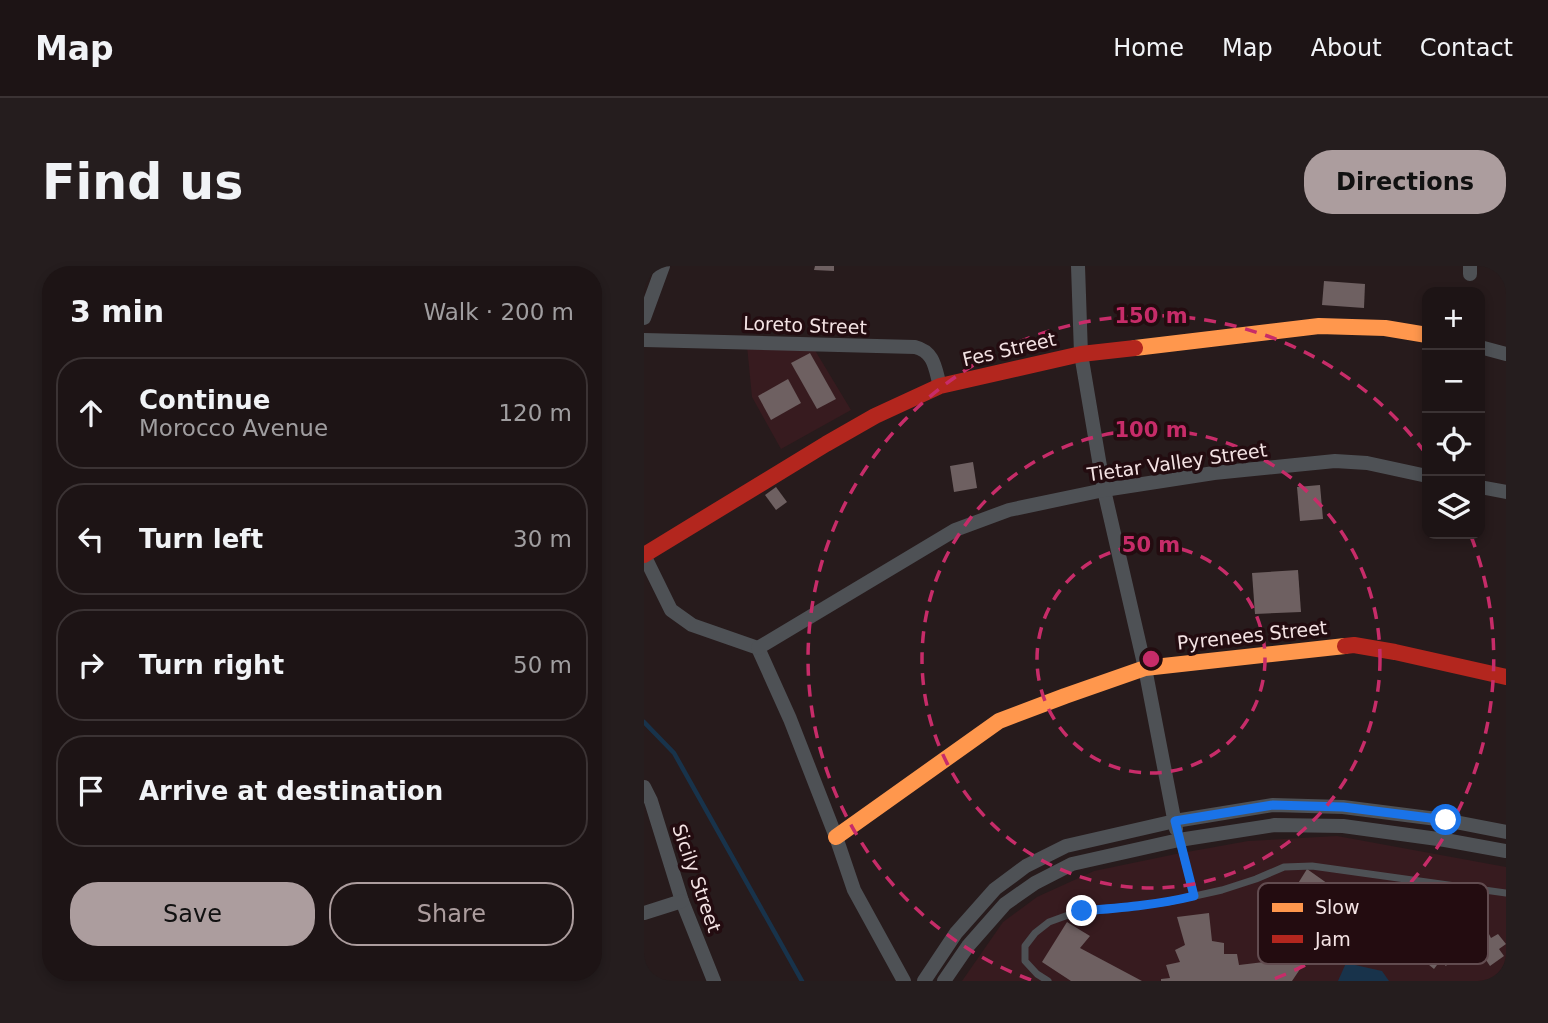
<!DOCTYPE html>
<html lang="en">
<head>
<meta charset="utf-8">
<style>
  :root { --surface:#1d1415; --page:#251d1e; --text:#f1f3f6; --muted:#a09ea0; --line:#3b3334; --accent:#ac9d9e }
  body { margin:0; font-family:"DejaVu Sans",sans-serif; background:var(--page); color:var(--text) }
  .controls { position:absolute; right:21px; top:21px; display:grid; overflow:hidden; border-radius:14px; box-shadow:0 4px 10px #0003 }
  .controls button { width:63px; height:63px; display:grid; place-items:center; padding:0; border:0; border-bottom:2px solid var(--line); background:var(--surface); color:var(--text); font:35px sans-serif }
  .stop { position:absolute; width:21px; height:21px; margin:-16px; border:5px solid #1a73e8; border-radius:50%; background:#fff }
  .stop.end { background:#1a73e8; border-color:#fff; box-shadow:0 2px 7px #0008 }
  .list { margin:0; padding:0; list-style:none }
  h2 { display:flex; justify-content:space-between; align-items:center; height:91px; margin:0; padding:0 28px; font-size:30px }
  h2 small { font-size:23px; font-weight:400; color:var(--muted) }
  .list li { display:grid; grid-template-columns:46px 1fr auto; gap:21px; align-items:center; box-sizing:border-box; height:112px; margin:0 14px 14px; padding:0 14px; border:2px solid var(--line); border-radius:28px }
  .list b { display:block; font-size:26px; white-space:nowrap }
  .list p { margin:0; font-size:23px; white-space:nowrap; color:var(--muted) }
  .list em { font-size:23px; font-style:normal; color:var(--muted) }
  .actions { display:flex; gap:14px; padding:21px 28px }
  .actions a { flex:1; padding:16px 0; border:2px solid var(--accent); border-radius:28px; text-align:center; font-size:24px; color:var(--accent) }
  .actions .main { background:var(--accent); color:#111 }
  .icon { flex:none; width:38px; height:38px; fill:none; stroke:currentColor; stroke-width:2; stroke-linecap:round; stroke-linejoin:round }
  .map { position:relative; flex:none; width:862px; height:715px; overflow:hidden; border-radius:28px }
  header { display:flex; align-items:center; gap:42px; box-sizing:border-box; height:98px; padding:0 35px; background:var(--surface); border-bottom:2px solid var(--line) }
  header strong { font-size:33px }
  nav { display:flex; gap:38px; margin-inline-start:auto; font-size:24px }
  .intro { display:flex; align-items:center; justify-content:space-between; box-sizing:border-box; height:168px; padding:0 42px }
  h1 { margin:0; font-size:49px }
  .button { padding:18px 32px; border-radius:28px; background:var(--accent); color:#111; font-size:24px; font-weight:700 }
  main { display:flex; gap:42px; padding:0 42px }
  aside { flex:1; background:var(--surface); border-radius:28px; box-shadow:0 4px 10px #0003 }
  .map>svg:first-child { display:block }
</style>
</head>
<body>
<header>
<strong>Map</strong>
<nav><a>Home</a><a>Map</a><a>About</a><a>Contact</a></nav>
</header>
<div class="intro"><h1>Find us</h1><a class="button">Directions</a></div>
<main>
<aside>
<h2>3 min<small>Walk · 200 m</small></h2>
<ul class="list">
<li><svg class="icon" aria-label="ahead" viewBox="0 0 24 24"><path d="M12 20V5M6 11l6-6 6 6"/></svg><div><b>Continue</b><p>Morocco Avenue</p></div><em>120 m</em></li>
<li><svg class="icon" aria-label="left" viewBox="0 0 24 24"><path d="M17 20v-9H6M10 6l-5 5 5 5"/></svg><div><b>Turn left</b></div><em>30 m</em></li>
<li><svg class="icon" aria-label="right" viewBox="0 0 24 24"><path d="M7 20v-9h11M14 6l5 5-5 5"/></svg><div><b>Turn right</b></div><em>50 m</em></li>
<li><svg class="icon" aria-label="arrive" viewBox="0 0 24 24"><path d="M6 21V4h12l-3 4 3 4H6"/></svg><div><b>Arrive at destination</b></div></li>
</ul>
<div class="actions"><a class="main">Save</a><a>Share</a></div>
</aside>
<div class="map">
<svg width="862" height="715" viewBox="0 0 862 715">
  <rect width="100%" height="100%" fill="#271b1c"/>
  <g fill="#371b1f">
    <path d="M103 80 169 81 207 144 137 183 108 131Z"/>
    <path d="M693 570 862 601V715H318L359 656 393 631 450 605 532 588 604 575Z"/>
  </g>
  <path fill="#18334b" d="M702 697 738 705 745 715H694Z"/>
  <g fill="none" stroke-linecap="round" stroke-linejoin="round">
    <path stroke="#18334b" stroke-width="4.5" d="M0 456 30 487 158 715"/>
  </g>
  <g fill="#6e6061">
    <path d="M171 0H190V5L170 4Z"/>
    <path d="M680 15 721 18 720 42 678 39Z"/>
    <path d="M166 87 192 133 173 143 147 97Z"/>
    <path d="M144 113 157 137 127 154 114 130Z"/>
    <path d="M329 196 333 222 310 226 306 200Z"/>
    <path d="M676 219 679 253 656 255 653 221Z"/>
    <path d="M132 221 143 236 132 244 121 229Z"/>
    <path d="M654 304 657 346 611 348 608 307Z"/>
    <path d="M663 603 704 632 648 715H517V713L526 712 522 699 536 696 531 684 541 679 533 651 565 647 568 675 580 677V688H593L595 699 620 696 661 638 648 627Z"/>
    <path d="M423 656 446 670 436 682 498 715H427L398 696Z"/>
    <path d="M783 664 790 670 795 664 811 676 805 682 812 688 802 700 796 695 790 703 774 690 779 684 772 678Z"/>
    <path d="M844 666 847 672 854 668 862 678 855 683 860 690 846 700 842 694 835 698 827 687 834 682 830 676Z"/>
  </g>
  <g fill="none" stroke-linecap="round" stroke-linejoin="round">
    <g stroke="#4e5155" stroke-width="7">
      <path d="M535 574 550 630"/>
      <path d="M404 715 393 708 381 695V680L391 667 405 656 438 644 486 641 524 636 578 624 612 613 640 601 668 600 862 627"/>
    </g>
    <g stroke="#4e5155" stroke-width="14">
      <path d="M434 0 437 88 460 224 501 402 532 563"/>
      <path d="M826 8V0"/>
      <path d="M0 52 19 0"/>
      <path d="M0 74 271 81C291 86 291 103 296 120"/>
      <path d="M836 81 862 88"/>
      <path d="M836 221 862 226"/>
      <path d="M0 289 27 344 48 359 114 382 146 453 192 571 210 624 260 715"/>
      <path d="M114 382 311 264 365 244 460 224 570 207 691 195 723 197 783 210"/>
      <path d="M0 521 7 535 38 635 70 715"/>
      <path d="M0 647 38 635"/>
      <path d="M280 715 312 667 351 623 382 600 422 580 531 555 629 539 699 541 801 554 862 566"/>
      <path d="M300 715 324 680 361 638 391 617 428 598 535 574 631 559 699 560 801 574 862 585"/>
    </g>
    <g stroke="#ff974d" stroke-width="16">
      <path d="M491 82 675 60 741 62 783 69"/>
      <path d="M192 571 355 455 421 430 501 402 701 380"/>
    </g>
    <g stroke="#b3261e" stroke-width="16">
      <path d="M0 289 182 178 231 150 296 120 437 88 491 82"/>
      <path d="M701 380 710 379 751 386 862 411"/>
    </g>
  </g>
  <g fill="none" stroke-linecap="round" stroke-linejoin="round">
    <path stroke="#1a73e8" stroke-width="9" d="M438 645C476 642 513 639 550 630L531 555 629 539 699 541 802 554"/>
  </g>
  <g fill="none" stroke="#c72c69" stroke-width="3.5" stroke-dasharray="12 9">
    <circle cx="507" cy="393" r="114"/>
    <circle cx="507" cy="393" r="229"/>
    <path d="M387 714A343 343 0 1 1 783 189M827 270A343 343 0 0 1 627 714"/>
  </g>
  <g text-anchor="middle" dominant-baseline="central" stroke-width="7" stroke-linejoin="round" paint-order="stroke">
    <g font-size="19" fill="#f4e3e4" stroke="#230c10">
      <text transform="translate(161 59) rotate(2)">Loreto Street</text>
      <text transform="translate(365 83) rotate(-13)">Fes Street</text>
      <text transform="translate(533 196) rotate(-8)">Tietar Valley Street</text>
      <text transform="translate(608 369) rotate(-6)">Pyrenees Street</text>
      <text transform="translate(53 612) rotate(71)">Sicily Street</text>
    </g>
  </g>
  <rect x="614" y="617" width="230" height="81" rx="10" fill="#230c10" stroke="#624c50" stroke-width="2"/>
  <rect x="628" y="637" width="31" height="9" fill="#ff974d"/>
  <rect x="628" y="669" width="31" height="8" fill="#b3261e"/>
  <g font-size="19" fill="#f4e3e4">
    <text x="671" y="648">Slow</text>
    <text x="671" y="680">Jam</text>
  </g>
  <circle cx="507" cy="393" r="10" fill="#c72c69" stroke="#230c10" stroke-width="3.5"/>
  <g font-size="21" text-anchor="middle" font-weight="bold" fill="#c72c69" stroke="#230c10" stroke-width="7" stroke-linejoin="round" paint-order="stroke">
    <text x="507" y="57">150 m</text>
    <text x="507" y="171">100 m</text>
    <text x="507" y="286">50 m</text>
  </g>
</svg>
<div class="controls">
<button>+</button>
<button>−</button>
<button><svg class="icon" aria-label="locate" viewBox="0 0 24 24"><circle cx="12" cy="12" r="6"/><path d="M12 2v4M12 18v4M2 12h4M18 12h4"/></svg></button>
<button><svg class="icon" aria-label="layers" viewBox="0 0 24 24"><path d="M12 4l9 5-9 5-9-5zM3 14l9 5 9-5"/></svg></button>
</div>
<div class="stop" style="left:802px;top:554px"></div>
<div class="stop end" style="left:438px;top:645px"></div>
</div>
</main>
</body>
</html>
